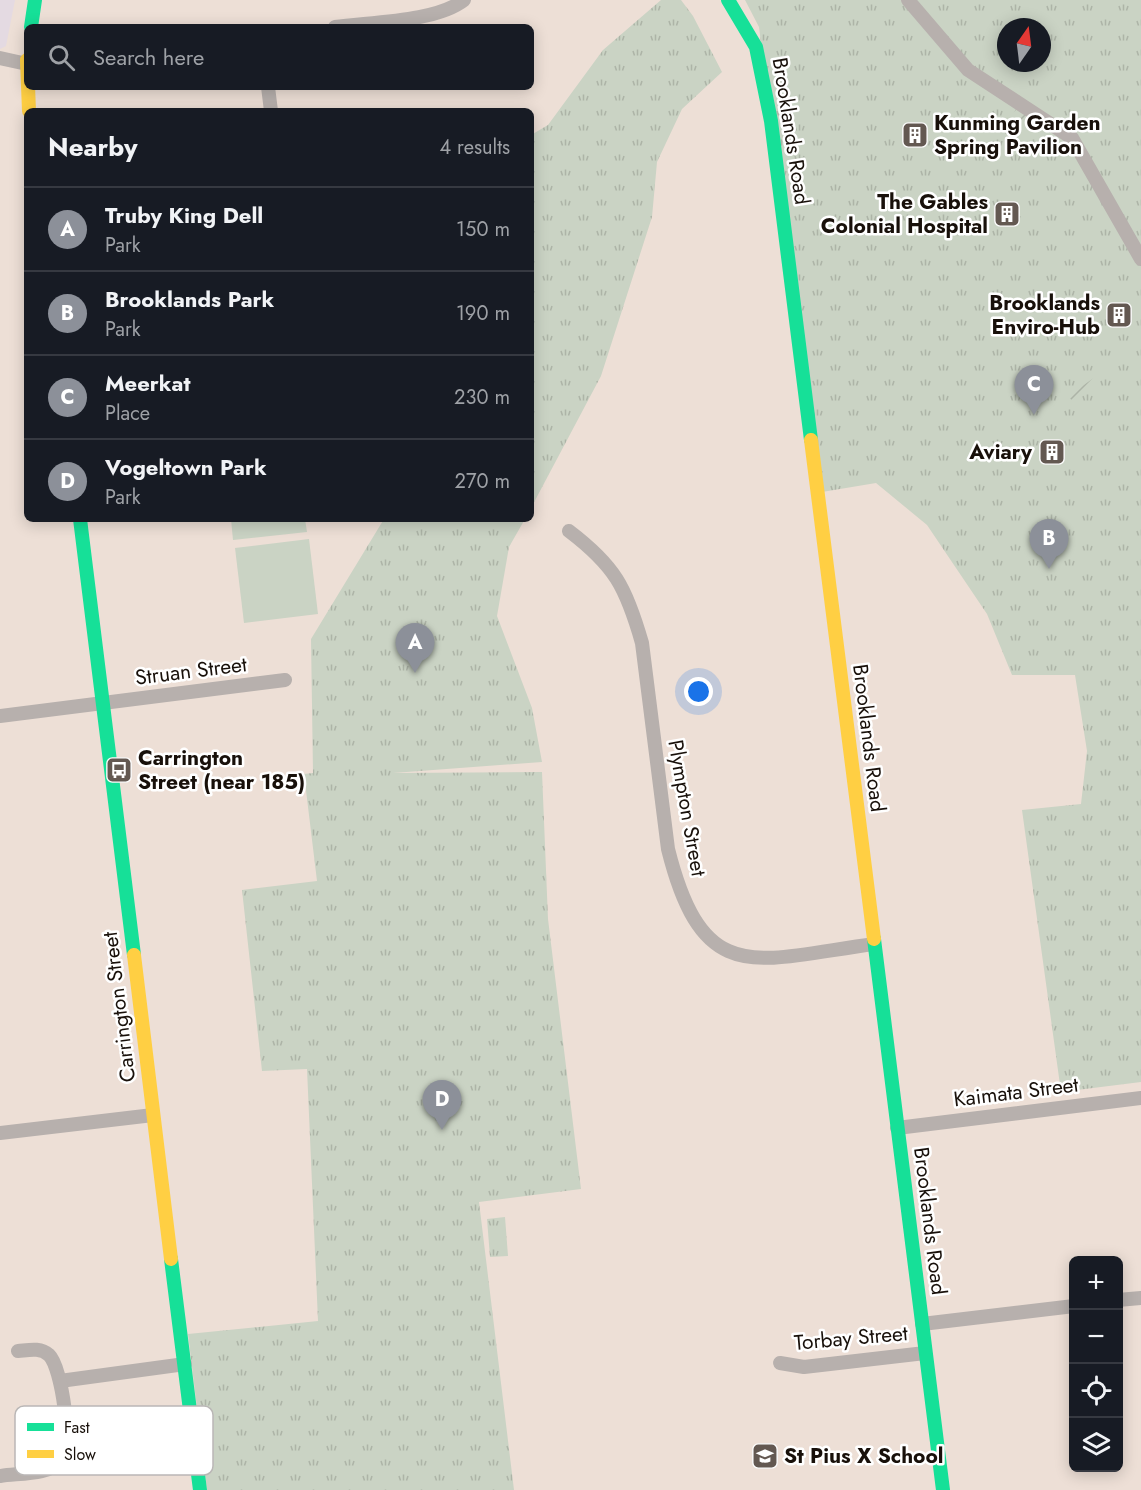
<!DOCTYPE html>
<html lang="en">
<head>
<meta charset="utf-8">
<style>
  :root { --surface:#171b24; --page:#242831; --text:#f1f3f6; --muted:#9ea1a6; --line:#363941; --accent:#8c9099 }
  body { margin:0; font-family:Jost,sans-serif; background:var(--page); color:var(--text) }
  .controls { position:absolute; right:18px; bottom:18px; display:grid; overflow:hidden; border-radius:9px; box-shadow:0 3px 15px #0003 }
  .controls button { width:54px; height:54px; display:grid; place-items:center; padding:0; border:0; border-bottom:2px solid var(--line); background:var(--surface); color:var(--text); font:30px sans-serif }
  .compass { position:absolute; left:997px; top:18px; width:54px; height:54px; border-radius:50%; background:var(--surface); box-shadow:0 3px 15px #0003; rotate:14deg }
  .you { position:absolute; left:699px; top:692px; width:21px; height:21px; margin:-15px; border:4px solid #fff; border-radius:50%; background:#1a73e8; box-shadow:0 0 0 9px #1a73e833 }
  .badge { display:grid; place-items:center; width:39px; height:39px; border-radius:50%; background:var(--accent); color:#fff; font-size:20px; font-weight:700 }
  .pin { position:absolute; translate:-50% -50px; filter:drop-shadow(0 2px 3px #0008) }
  .pin::after { content:''; position:absolute; top:32px; width:21px; height:18px; background:inherit; clip-path:polygon(0 0,100% 0,50% 100%) }
  .list { margin:0; padding:0; list-style:none }
  h2 { display:flex; justify-content:space-between; align-items:center; height:78px; margin:0; padding:0 24px; font-size:26px }
  h2 small { font-size:20px; font-weight:400; color:var(--muted) }
  .list li { display:grid; grid-template-columns:39px 1fr auto; gap:18px; align-items:center; box-sizing:border-box; height:84px; padding:0 24px; border-top:2px solid var(--line) }
  .list b { display:block; font-size:22px; white-space:nowrap }
  .list p { margin:0; font-size:20px; white-space:nowrap; color:var(--muted) }
  .list em { font-size:20px; font-style:normal; color:var(--muted) }
  .icon { flex:none; width:33px; height:33px; fill:none; stroke:currentColor; stroke-width:2; stroke-linecap:round; stroke-linejoin:round }
  .map { position:relative; flex:none; width:1141px; height:1490px; overflow:hidden }
  .search { position:absolute; background:var(--surface); box-shadow:0 3px 15px #0003; left:24px; top:24px; width:510px; height:66px; display:flex; align-items:center; gap:15px; box-sizing:border-box; padding:0 21px; border-radius:9px; color:var(--muted); font-size:22px }
  .panel { position:absolute; background:var(--surface); box-shadow:0 3px 15px #0003; left:24px; top:108px; width:510px; height:414px; border-radius:9px }
  .map>svg:first-child { display:block }
</style>
</head>
<body>
<div class="map">
<svg width="1141" height="1490" viewBox="0 0 1141 1490">
  <defs>
    <pattern id="park-tufts" width="24" height="20" patternUnits="userSpaceOnUse" patternTransform="scale(1.5)"><rect width="24" height="20" fill="#cad3c4"/><path d="M3 7l-1-3M5 7V3M7 7l1-3M15 17l-1-3M17 17v-4M19 17l1-3" fill="none" stroke="#adb4a7"/></pattern>
    <pattern id="garden-furrows" width="10" height="10" patternUnits="userSpaceOnUse" patternTransform="scale(1.5)"><rect width="10" height="10" fill="#cad3c4"/><path d="M-1 1l2-2M0 10L10 0M9 11l2-2" fill="none" stroke="#adb4a7"/></pattern>
  </defs>
  <rect width="100%" height="100%" fill="#eddfd6"/>
  <path fill="#e4dae2" d="M0 0H15L6 46 0 49Z"/>
  <g fill="#cad3c4">
    <path d="M231 519H305L307 532 233 540Z"/>
    <path d="M309 539 318 614 244 623 235 548Z"/>
  </g>
  <g fill="url(#park-tufts)" fill-rule="evenodd">
    <path d="M661 0H681L693 16 722 72 682 109 657 162 652 217 601 376 531 508V135L548 125 603 50Z"/>
    <path d="M745 0H1141V1082L1061 1092 1022 810 1081 804 1087 751 1075 675H1012L987 614 927 525 876 483 816 493 759 27ZM1006 27H1042V63H1006Z"/>
    <path d="M384 519H525L509 547 497 616 532 708 542 762 393 773 542 772 548 919 581 1189 479 1202 514 1490H207L188 1334 318 1321 307 1069 262 1071 242 890 317 881 304 774 313 773 311 639Z"/>
    <path d="M505 1217 508 1256 490 1257 487 1219Z"/>
  </g>
  <g fill="url(#garden-furrows)">
    <path d="M1016 109 1027 116 1017 138 1003 133Z"/>
    <path d="M1101 373 1104 375 1090 391 1074 402 1065 394 1078 389Z"/>
  </g>
  <g fill="none" stroke-linecap="round" stroke-linejoin="round">
    <g stroke="#b7b0ad" stroke-width="14">
      <path d="M908 0 968 70 1072 138 1141 259"/>
      <path d="M335 27C371 22 436 22 464 0"/>
      <path d="M0 58 27 64"/>
      <path d="M268 87 271 111"/>
      <path d="M569 531C615 566 626 587 642 643L668 849C703 989 756 960 874 944"/>
      <path d="M0 716 285 680"/>
      <path d="M897 1128 1141 1098"/>
      <path d="M0 1133 153 1115"/>
      <path d="M1118 1300 1141 1298"/>
      <path d="M922 1324 1074 1306"/>
      <path d="M780 1363 804 1367 925 1353"/>
      <path d="M60 1381 185 1364"/>
      <path d="M0 1476C18 1473 49 1475 62 1461 73 1449 62 1367 49 1355 40 1347 29 1350 18 1351"/>
    </g>
    <g stroke="#16e098" stroke-width="14">
      <path d="M728 0 756 47 771 121 811 440"/>
      <path d="M31 27 35 0"/>
      <path d="M80 519 134 955"/>
      <path d="M874 939 943 1490"/>
      <path d="M171 1259 200 1490"/>
    </g>
    <g stroke="#ffcf43" stroke-width="14">
      <path d="M27 60 29 111"/>
      <path d="M811 440 874 939"/>
      <path d="M134 955 171 1259"/>
    </g>
  </g>
  <defs>
    <g id="building-square" transform="scale(1.35)"><rect x="-9" y="-9" width="18" height="18" rx="4" fill="#635851" stroke="#fff"/><path d="M-4-6H4V6H1V3H-1V6H-4ZM-2.5-4.3h1.7v1.8h-1.7ZM.8-4.3h1.7v1.8H.8ZM-2.5-1h1.7V.8h-1.7ZM.8-1h1.7V.8H.8Z" fill="#fff"/></g>
    <g id="bus-square" transform="scale(1.35)"><rect x="-9" y="-9" width="18" height="18" rx="4" fill="#635851" stroke="#fff"/><path d="M-5-6H5V4H4V6H2V4H-2V6H-4V4H-5ZM-3.5-4V0h7V-4ZM-3.5 1.2v1.5H-2V1.2ZM2 1.2v1.5H3.5V1.2Z" fill="#fff"/></g>
    <g id="school-square" transform="scale(1.35)"><rect x="-9" y="-9" width="18" height="18" rx="4" fill="#635851" stroke="#fff"/><path d="M0-5L7-2L0 1L-7-2ZM-4 1L0 2.5L4 1V4Q0 6-4 4Z" fill="#fff"/></g>
  </defs>
  <g fill-rule="evenodd">
    <use href="#building-square" x="915" y="135"/>
    <use href="#building-square" x="1007" y="214"/>
    <use href="#building-square" x="1119" y="315"/>
    <use href="#building-square" x="1052" y="452"/>
    <use href="#bus-square" x="119" y="770"/>
    <use href="#school-square" x="765" y="1456"/>
  </g>
  <g text-anchor="middle" dominant-baseline="central" stroke-width="5" stroke-linejoin="round" paint-order="stroke">
    <g font-size="21" font-weight="bold" fill="#18100a" stroke="#fff" text-anchor="start">
      <text x="934" y="123">Kunming Garden<tspan x="934" dy="24">Spring Pavilion</tspan></text>
      <text x="988" y="202" text-anchor="end">The Gables<tspan x="988" dy="24">Colonial Hospital</tspan></text>
      <text x="1100" y="303" text-anchor="end">Brooklands<tspan x="1100" dy="24">Enviro-Hub</tspan></text>
      <text x="1032" y="452" text-anchor="end">Aviary</text>
      <text x="138" y="758">Carrington<tspan x="138" dy="24">Street (near 185)</tspan></text>
      <text x="784" y="1456">St Pius X School</text>
    </g>
    <g font-size="21" fill="#18100a" stroke="#fff">
      <text transform="translate(791 131) rotate(81)">Brooklands Road</text>
      <text transform="translate(191 671) rotate(-7)">Struan Street</text>
      <text transform="translate(869 738) rotate(83)">Brooklands Road</text>
      <text transform="translate(687 808) rotate(80)">Plympton Street</text>
      <text transform="translate(119 1007) rotate(-97)">Carrington Street</text>
      <text transform="translate(1016 1092) rotate(-7)">Kaimata Street</text>
      <text transform="translate(930 1221) rotate(83)">Brooklands Road</text>
      <text transform="translate(851 1338) rotate(-5)">Torbay Street</text>
    </g>
  </g>
  <rect x="15" y="1406" width="198" height="69" rx="9" fill="#fff" stroke="#bab7b6" stroke-width="1.5"/>
  <rect x="27" y="1423" width="27" height="8" fill="#16e098"/>
  <rect x="27" y="1450" width="27" height="8" fill="#ffcf43"/>
  <g font-size="16" fill="#18100a">
    <text x="64" y="1433">Fast</text>
    <text x="64" y="1460">Slow</text>
  </g>
</svg>
<div class="controls">
<button>+</button>
<button>−</button>
<button><svg class="icon" aria-label="locate" viewBox="0 0 24 24"><circle cx="12" cy="12" r="6"/><path d="M12 2v4M12 18v4M2 12h4M18 12h4"/></svg></button>
<button><svg class="icon" aria-label="layers" viewBox="0 0 24 24"><path d="M12 4l9 5-9 5-9-5zM3 14l9 5 9-5"/></svg></button>
</div>
<svg class="compass" viewBox="-18 -18 36 36"><path d="M0-13l5 13h-10z" fill="#e53935"/><path d="M0 13l5-13h-10z" fill="#9ea1a6"/></svg>
<div class="you"></div>
<div class="pin badge" style="left:415px;top:673px">A</div>
<div class="pin badge" style="left:1049px;top:569px">B</div>
<div class="pin badge" style="left:1034px;top:415px">C</div>
<div class="pin badge" style="left:442px;top:1130px">D</div>
<div class="search"><svg class="icon" aria-label="search" viewBox="0 0 24 24"><circle cx="10" cy="10" r="6"/><path d="M15 15l6 6"/></svg>Search here</div>
<section class="panel">
<h2>Nearby<small>4 results</small></h2>
<ul class="list">
<li><span class="badge">A</span><div><b>Truby King Dell</b><p>Park</p></div><em>150 m</em></li>
<li><span class="badge">B</span><div><b>Brooklands Park</b><p>Park</p></div><em>190 m</em></li>
<li><span class="badge">C</span><div><b>Meerkat</b><p>Place</p></div><em>230 m</em></li>
<li><span class="badge">D</span><div><b>Vogeltown Park</b><p>Park</p></div><em>270 m</em></li>
</ul>
</section>
</div>
</body>
</html>
